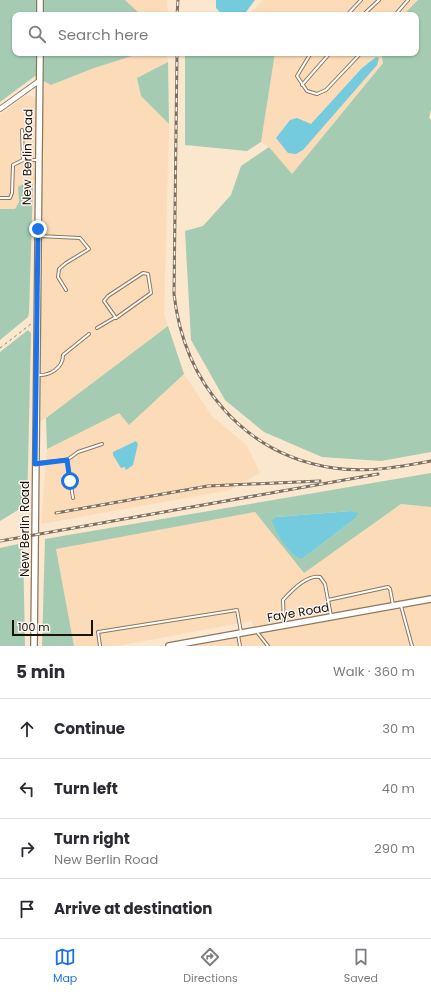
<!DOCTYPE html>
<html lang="en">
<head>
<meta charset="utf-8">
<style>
  :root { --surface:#fff; --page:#f7f7f7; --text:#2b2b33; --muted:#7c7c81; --line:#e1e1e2; --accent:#1a73e8 }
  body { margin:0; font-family:Poppins,sans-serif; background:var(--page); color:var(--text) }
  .scale { position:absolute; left:12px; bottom:10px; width:81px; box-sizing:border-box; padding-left:4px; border:2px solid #1a1107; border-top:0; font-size:11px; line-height:14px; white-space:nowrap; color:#1a1107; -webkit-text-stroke:3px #fbf6f0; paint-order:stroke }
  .stop { position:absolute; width:12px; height:12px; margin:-9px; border:3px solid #1a73e8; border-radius:50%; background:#fff }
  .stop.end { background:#1a73e8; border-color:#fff; box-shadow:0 1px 4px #0008 }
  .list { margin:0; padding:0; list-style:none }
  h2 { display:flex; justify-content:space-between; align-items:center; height:52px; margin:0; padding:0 16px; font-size:17px }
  h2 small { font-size:13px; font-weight:400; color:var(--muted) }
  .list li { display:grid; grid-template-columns:26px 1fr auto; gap:12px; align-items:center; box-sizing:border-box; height:60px; padding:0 16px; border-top:1px solid var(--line) }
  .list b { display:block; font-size:15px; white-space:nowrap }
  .list p { margin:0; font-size:13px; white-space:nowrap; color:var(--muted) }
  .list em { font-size:13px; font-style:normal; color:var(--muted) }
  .icon { flex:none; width:22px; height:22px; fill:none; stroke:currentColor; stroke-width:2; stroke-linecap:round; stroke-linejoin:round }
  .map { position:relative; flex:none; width:431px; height:646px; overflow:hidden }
  .search { position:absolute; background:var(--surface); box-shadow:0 1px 3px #0004; left:12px; right:12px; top:12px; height:44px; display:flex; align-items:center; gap:10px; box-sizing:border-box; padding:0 14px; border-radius:8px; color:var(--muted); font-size:15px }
  .sheet { height:292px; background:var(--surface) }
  nav { display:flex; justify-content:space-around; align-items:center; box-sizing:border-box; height:56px; border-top:1px solid var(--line); background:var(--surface); font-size:11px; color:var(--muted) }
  nav a { display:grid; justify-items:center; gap:2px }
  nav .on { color:var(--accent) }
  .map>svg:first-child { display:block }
</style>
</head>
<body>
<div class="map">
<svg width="431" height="646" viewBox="0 0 431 646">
  <rect width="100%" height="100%" fill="#fbe6ce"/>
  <g fill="#fbdbb8">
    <path d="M125 0H167L168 15H141Z"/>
    <path d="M263 0H418L403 15H249Z"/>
    <path d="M142 53H167L168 62 137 78 141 96 169 124 164 315 168 326 40 422 43 80 51 85 94 68Z"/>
    <path d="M275 53H381L383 62 292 174 269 147 261 142Z"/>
    <path d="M25 96H33L36 100V177L33 184 28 182 18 187 19 202 15 209H0V115Z"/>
    <path d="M184 374 211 415 247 446 260 473 230 490 41 524 47 449 119 413 129 425Z"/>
    <path d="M401 504 431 507V597L255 628 251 621 117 646H74L56 549 255 512 304 573Z"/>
    <path d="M431 603V646H192L252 635Z"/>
  </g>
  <g fill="#a5ccb2" fill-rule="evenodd">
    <path d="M0 0H125L141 15H15V53H142L94 68 51 85 35 76 0 102Z"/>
    <path d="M418 0H431V109L429 118 431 120V452L381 461 322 457 264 432 225 400 191 340 185 231 203 226 231 195 241 166 269 147 292 174 383 63 381 53H416V15H403Z"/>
    <path d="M185 53H275L261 142 247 151 185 145Z"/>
    <path d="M168 62 169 124 141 96 137 78Z"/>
    <path d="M28 181 33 184 29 313 28 317 0 340V209H15L19 202 18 187Z"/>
    <path d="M168 326 184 374 129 425 119 413 47 449 46 418Z"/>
    <path d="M28 330 31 333 27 510H18L0 521V352Z"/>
    <path d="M431 473V507L401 504 304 573 255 512 56 549 74 646H42L45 539ZM351 511 357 513 356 518 302 559 276 517Z"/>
    <path d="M23 543 25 646H0V548Z"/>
  </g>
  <g fill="#73cbdd">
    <path d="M216 0H255L246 12 243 13 220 12 216 8Z"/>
    <path d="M376 57 379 58 377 65 303 150 296 154 288 153 276 138 290 120 297 118 311 124 362 68Z"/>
    <path d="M136 441 138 444 133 465 126 470 125 467 121 468 113 455V452Z"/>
    <path d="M351 511 358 513 356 518 302 559C289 555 276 534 272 520L276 517Z"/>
  </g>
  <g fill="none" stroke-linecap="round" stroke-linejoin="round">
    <g stroke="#8e765c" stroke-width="4">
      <g id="service">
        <path d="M347 15 361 0"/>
        <path d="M363 15 379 0"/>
        <path d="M395 15 408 0"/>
        <path d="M311 53 297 76 307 91 317 94 326 90 361 53"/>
        <path d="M302 85 330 53"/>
        <path d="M22 130 23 160"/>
        <path d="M0 198H10L12 193 13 165 23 160H37"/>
        <path d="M39 236 80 238 89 249 66 263 59 269 58 277 66 290"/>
        <path d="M97 328 114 318H116L151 293 148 274 143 273 108 296 104 301 116 318"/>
        <path d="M37 375C50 376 63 368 63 355L89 334"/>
        <path d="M67 460 78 452 102 444"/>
        <path d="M36 463 67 460 73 498"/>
        <path d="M328 600 388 587 390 589 393 605"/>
        <path d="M401 606 412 646"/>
        <path d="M284 624 283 600C291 591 307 574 320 577L325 584 331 616"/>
        <path d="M257 632 268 646"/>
        <path d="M238 635 240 646"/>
        <path d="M100 646 98 632 237 610 241 632"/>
      </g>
    </g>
    <g stroke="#8e765c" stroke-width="6">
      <path id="minor" d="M0 109 39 81"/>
    </g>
    <g stroke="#8e765c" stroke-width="8">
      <g id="tertiary">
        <path d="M40 15V0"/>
        <path d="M34 646 40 53"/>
        <path d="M169 646 431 599"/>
      </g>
    </g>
    <path stroke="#918270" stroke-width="1" stroke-dasharray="3 3" stroke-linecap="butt" d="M0 348 31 324"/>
    <use href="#service" stroke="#fff" stroke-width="2"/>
    <use href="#minor" stroke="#fff" stroke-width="4.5"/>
    <use href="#tertiary" stroke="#fff" stroke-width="5.5"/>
    <g stroke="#7e6f5f" stroke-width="3">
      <g id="rail">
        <path d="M177 15 178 0"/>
        <path d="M177 53 174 294C184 383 244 455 334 468 367 473 399 467 431 461"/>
        <path d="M56 513 208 486 320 481"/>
        <path d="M0 541 378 474"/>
      </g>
    </g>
    <use href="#rail" stroke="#fbf6f0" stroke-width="1.5" stroke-dasharray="4.5" stroke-linecap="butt"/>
  </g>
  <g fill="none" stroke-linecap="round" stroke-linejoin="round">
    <path stroke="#1a73e8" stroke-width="5" d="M38 229 35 464 67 460 70 481"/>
  </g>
  <g text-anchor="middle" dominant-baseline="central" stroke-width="3" stroke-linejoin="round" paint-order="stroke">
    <g font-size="12" fill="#1a1107" stroke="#fbf6f0">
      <text transform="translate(27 157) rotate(-89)">New Berlin Road</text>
      <text transform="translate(24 529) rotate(-90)">New Berlin Road</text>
      <text transform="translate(298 612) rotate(-10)">Faye Road</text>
    </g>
  </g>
</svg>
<div class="scale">100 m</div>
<div class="stop" style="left:70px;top:481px"></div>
<div class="stop end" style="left:38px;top:229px"></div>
<div class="search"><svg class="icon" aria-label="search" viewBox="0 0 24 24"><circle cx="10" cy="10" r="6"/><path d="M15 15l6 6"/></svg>Search here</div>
</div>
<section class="sheet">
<h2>5 min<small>Walk · 360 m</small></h2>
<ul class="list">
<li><svg class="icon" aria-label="ahead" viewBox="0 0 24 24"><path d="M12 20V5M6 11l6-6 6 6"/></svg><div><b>Continue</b></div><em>30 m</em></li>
<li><svg class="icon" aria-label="left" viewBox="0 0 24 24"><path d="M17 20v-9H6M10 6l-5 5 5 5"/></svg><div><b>Turn left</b></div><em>40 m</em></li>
<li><svg class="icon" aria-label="right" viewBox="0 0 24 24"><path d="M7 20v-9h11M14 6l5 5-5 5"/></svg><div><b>Turn right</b><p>New Berlin Road</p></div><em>290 m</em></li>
<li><svg class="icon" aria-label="arrive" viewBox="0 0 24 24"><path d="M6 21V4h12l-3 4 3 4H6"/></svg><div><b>Arrive at destination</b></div></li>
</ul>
</section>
<nav>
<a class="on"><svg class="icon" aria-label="map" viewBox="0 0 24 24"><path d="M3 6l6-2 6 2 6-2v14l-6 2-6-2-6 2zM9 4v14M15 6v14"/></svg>Map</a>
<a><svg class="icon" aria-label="directions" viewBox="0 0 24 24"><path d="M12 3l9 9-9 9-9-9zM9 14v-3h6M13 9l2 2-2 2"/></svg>Directions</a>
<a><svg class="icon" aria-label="saved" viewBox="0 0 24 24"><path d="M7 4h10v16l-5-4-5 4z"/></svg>Saved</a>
</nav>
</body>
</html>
